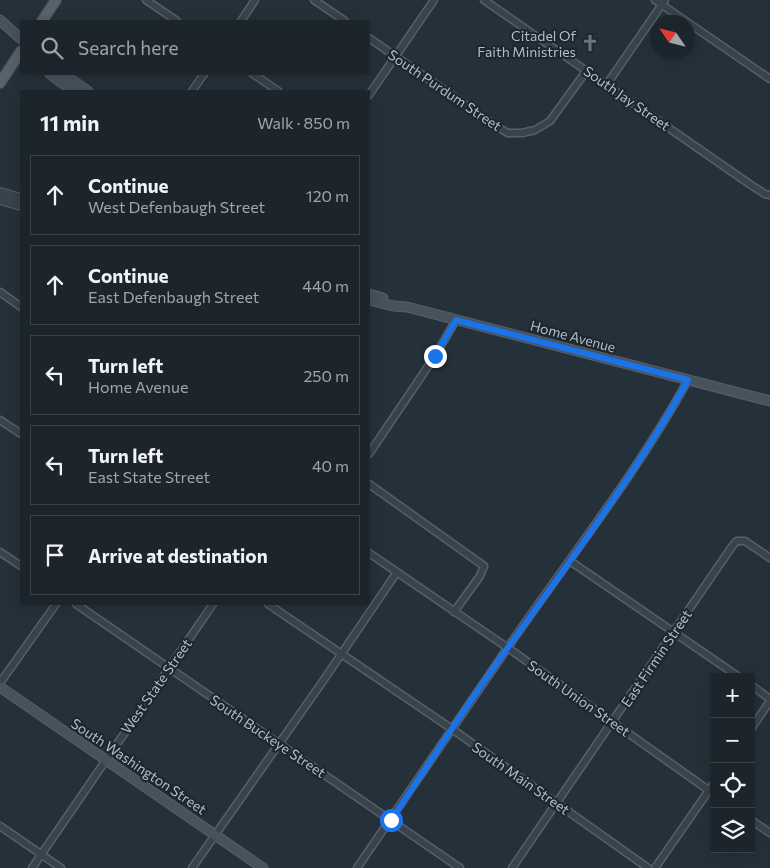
<!DOCTYPE html>
<html lang="en">
<head>
<meta charset="utf-8">
<style>
  :root { --surface:#1c252c; --page:#252d34; --text:#f1f3f6; --muted:#a0a5a9; --line:#3a4248 }
  body { margin:0; font-family:Commissioner,sans-serif; background:var(--page); color:var(--text) }
  .controls { position:absolute; right:15px; bottom:15px; display:grid; overflow:hidden; border-radius:0px; box-shadow:0 2px 12px #0003 }
  .controls button { width:45px; height:45px; display:grid; place-items:center; padding:0; border:0; border-bottom:1px solid var(--line); background:var(--surface); color:var(--text); font:25px sans-serif }
  .compass { position:absolute; left:650px; top:15px; width:45px; height:45px; border-radius:50%; background:var(--surface); box-shadow:0 2px 12px #0003; rotate:305deg }
  .stop { position:absolute; width:15px; height:15px; margin:-11px; border:4px solid #1a73e8; border-radius:50%; background:#fff }
  .stop.end { background:#1a73e8; border-color:#fff; box-shadow:0 1px 5px #0008 }
  .list { margin:0; padding:0; list-style:none }
  h2 { display:flex; justify-content:space-between; align-items:center; height:65px; margin:0; padding:0 20px; font-size:21px }
  h2 small { font-size:16px; font-weight:400; color:var(--muted) }
  .list li { display:grid; grid-template-columns:32px 1fr auto; gap:15px; align-items:center; box-sizing:border-box; height:80px; margin:0 10px 10px; padding:0 10px; border:1px solid var(--line); border-radius:0px }
  .list b { display:block; font-size:19px; white-space:nowrap }
  .list p { margin:0; font-size:16px; white-space:nowrap; color:var(--muted) }
  .list em { font-size:16px; font-style:normal; color:var(--muted) }
  .icon { flex:none; width:28px; height:28px; fill:none; stroke:currentColor; stroke-width:2; stroke-linecap:round; stroke-linejoin:round }
  .map { position:relative; flex:none; width:770px; height:868px; overflow:hidden }
  .search { position:absolute; background:var(--surface); box-shadow:0 2px 12px #0003; left:20px; top:20px; width:350px; height:55px; display:flex; align-items:center; gap:12px; box-sizing:border-box; padding:0 18px; border-radius:0px; color:var(--muted); font-size:19px }
  .panel { position:absolute; background:var(--surface); box-shadow:0 2px 12px #0003; left:20px; top:90px; width:350px; height:515px; border-radius:0px }
  .map>svg:first-child { display:block }
</style>
</head>
<body>
<div class="map">
<svg width="770" height="868" viewBox="0 0 770 868">
  <rect width="100%" height="100%" fill="#25313a"/>
  <g fill="none" stroke-linecap="round" stroke-linejoin="round">
    <g stroke="#576069" stroke-width="9">
      <g id="minor">
        <path d="M146 0 177 21"/>
        <path d="M314 0 345 21"/>
        <path d="M484 0 751 185 765 194 770 195"/>
        <path d="M655 0 770 79"/>
        <path d="M241 21 255 0"/>
        <path d="M369 38 499 128 508 133H522L535 130 550 121 587 70"/>
        <path d="M253 74 278 91"/>
        <path d="M607 84 665 0"/>
        <path d="M192 91 204 74"/>
        <path d="M369 95 434 0"/>
        <path d="M0 292 21 307"/>
        <path d="M0 420 21 434"/>
        <path d="M369 454 435 356 456 320"/>
        <path d="M369 484 484 566 480 576 454 612"/>
        <path d="M0 552 21 566"/>
        <path d="M369 553 508 648 714 794"/>
        <path d="M570 561 739 677"/>
        <path d="M76 604 460 868"/>
        <path d="M268 604 452 729 648 868"/>
        <path d="M0 683 56 604"/>
        <path d="M751 685 770 699"/>
        <path d="M751 729 770 701"/>
        <path d="M751 820 770 833"/>
        <path d="M0 826 61 868"/>
        <path d="M32 868 213 604"/>
        <path d="M192 868 323 681 397 572"/>
        <path d="M357 868C410 791 462 714 515 637 574 552 638 471 688 380"/>
        <path d="M512 868 733 545 737 541H745L770 558"/>
        <path d="M655 868 714 783"/>
      </g>
    </g>
    <g stroke="#576069" stroke-width="10">
      <g id="tertiary">
        <path d="M0 192 21 198"/>
        <path d="M0 200 21 206"/>
      </g>
    </g>
    <g stroke="#576069" stroke-width="11">
      <g id="secondary">
        <path d="M0 20 21 39"/>
        <path d="M50 74 73 91"/>
        <path d="M63 74 88 91"/>
        <path d="M369 294 383 298"/>
        <path d="M369 300 393 306 407 307 770 401"/>
        <path d="M0 687 263 868"/>
      </g>
    </g>
    <g stroke="#454e57" stroke-width="12">
      <g id="primary">
        <path d="M42 21 56 0"/>
        <path d="M0 83 21 51"/>
      </g>
    </g>
    <use href="#minor" stroke="#39434b" stroke-width="6"/>
    <use href="#tertiary" stroke="#39434b" stroke-width="8"/>
    <use href="#secondary" stroke="#47525d" stroke-width="9"/>
    <use href="#primary" stroke="#57626b" stroke-width="10"/>
  </g>
  <g fill="none" stroke-linecap="round" stroke-linejoin="round">
    <path stroke="#1a73e8" stroke-width="6" d="M391 820C433 758 473 695 517 635 576 552 638 470 688 380L456 320 435 356"/>
  </g>
  <defs>
    <g id="church-bare" transform="scale(1.35)"><path d="M-1.2-6h2.4v3.5h3.3v2.4h-3.3V6h-2.4V-.1h-3.3v-2.4h3.3Z" fill="#6b7280" stroke="#1e2730" stroke-width="2.5" paint-order="stroke"/></g>
  </defs>
  <g fill-rule="evenodd">
    <use href="#church-bare" x="590" y="43"/>
  </g>
  <g text-anchor="middle" dominant-baseline="central" stroke-width="4.5" stroke-linejoin="round" paint-order="stroke">
    <g font-size="14" fill="#b4bdc6" stroke="#1e2730" text-anchor="end">
      <text x="576" y="35">Citadel Of<tspan x="576" dy="16">Faith Ministries</tspan></text>
    </g>
    <g font-size="14" fill="#b4bdc6" stroke="#1e2730">
      <text transform="translate(445 90) rotate(34)">South Purdum Street</text>
      <text transform="translate(627 98) rotate(35)">South Jay Street</text>
      <text transform="translate(573 336) rotate(15)">Home Avenue</text>
      <text transform="translate(656 658) rotate(-56)">East Firmin Street</text>
      <text transform="translate(156 686) rotate(-55)">West State Street</text>
      <text transform="translate(579 698) rotate(35)">South Union Street</text>
      <text transform="translate(268 736) rotate(34)">South Buckeye Street</text>
      <text transform="translate(139 766) rotate(34)">South Washington Street</text>
      <text transform="translate(521 778) rotate(35)">South Main Street</text>
    </g>
  </g>
</svg>
<div class="controls">
<button>+</button>
<button>−</button>
<button><svg class="icon" aria-label="locate" viewBox="0 0 24 24"><circle cx="12" cy="12" r="6"/><path d="M12 2v4M12 18v4M2 12h4M18 12h4"/></svg></button>
<button><svg class="icon" aria-label="layers" viewBox="0 0 24 24"><path d="M12 4l9 5-9 5-9-5zM3 14l9 5 9-5"/></svg></button>
</div>
<svg class="compass" viewBox="-18 -18 36 36"><path d="M0-13l5 13h-10z" fill="#e53935"/><path d="M0 13l5-13h-10z" fill="#a0a5a9"/></svg>
<div class="stop" style="left:391px;top:820px"></div>
<div class="stop end" style="left:435px;top:356px"></div>
<div class="search"><svg class="icon" aria-label="search" viewBox="0 0 24 24"><circle cx="10" cy="10" r="6"/><path d="M15 15l6 6"/></svg>Search here</div>
<section class="panel">
<h2>11 min<small>Walk · 850 m</small></h2>
<ul class="list">
<li><svg class="icon" aria-label="ahead" viewBox="0 0 24 24"><path d="M12 20V5M6 11l6-6 6 6"/></svg><div><b>Continue</b><p>West Defenbaugh Street</p></div><em>120 m</em></li>
<li><svg class="icon" aria-label="ahead" viewBox="0 0 24 24"><path d="M12 20V5M6 11l6-6 6 6"/></svg><div><b>Continue</b><p>East Defenbaugh Street</p></div><em>440 m</em></li>
<li><svg class="icon" aria-label="left" viewBox="0 0 24 24"><path d="M17 20v-9H6M10 6l-5 5 5 5"/></svg><div><b>Turn left</b><p>Home Avenue</p></div><em>250 m</em></li>
<li><svg class="icon" aria-label="left" viewBox="0 0 24 24"><path d="M17 20v-9H6M10 6l-5 5 5 5"/></svg><div><b>Turn left</b><p>East State Street</p></div><em>40 m</em></li>
<li><svg class="icon" aria-label="arrive" viewBox="0 0 24 24"><path d="M6 21V4h12l-3 4 3 4H6"/></svg><div><b>Arrive at destination</b></div></li>
</ul>
</section>
</div>
</body>
</html>
